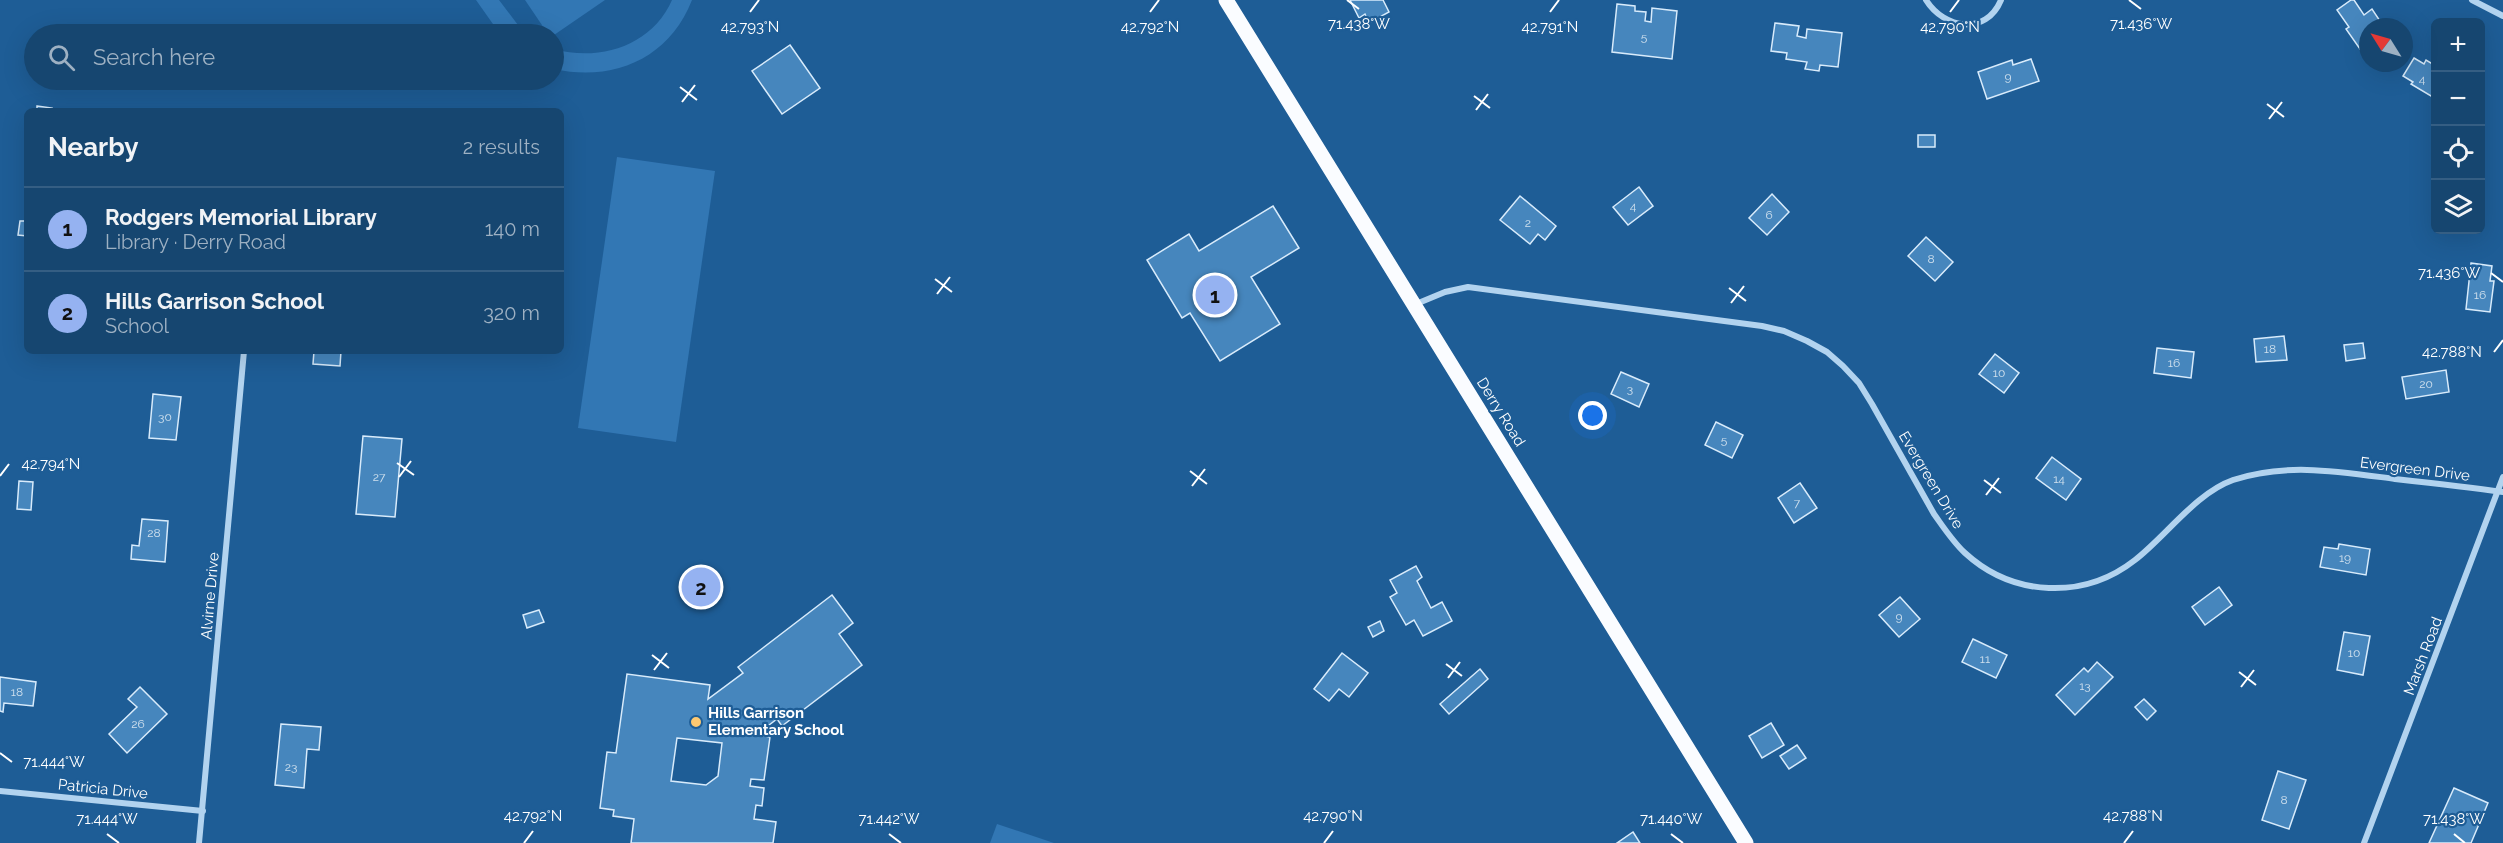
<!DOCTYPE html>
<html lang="en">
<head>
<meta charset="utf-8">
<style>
  :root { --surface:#164670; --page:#1f4d75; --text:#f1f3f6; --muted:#9eb1c3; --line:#355e83; --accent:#95b2f1 }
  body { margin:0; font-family:Raleway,sans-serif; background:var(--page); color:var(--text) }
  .controls { position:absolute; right:18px; top:18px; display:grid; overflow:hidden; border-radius:9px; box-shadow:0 6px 24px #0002 }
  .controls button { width:54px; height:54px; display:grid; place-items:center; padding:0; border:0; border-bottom:2px solid var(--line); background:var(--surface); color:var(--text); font:30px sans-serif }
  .compass { position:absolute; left:2359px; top:18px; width:54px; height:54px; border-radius:50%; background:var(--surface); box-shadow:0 6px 24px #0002; rotate:307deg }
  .you { position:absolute; left:1593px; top:416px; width:21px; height:21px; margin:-15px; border:4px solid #fff; border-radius:50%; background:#1a73e8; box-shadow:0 0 0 9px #1a73e833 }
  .badge { display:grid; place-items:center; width:39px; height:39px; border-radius:50%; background:var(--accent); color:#111; font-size:20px; font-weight:700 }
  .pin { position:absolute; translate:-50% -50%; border:3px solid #fff; box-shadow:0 2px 6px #0006 }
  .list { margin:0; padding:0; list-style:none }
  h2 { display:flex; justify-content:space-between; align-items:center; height:78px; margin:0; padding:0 24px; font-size:26px }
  h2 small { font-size:20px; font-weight:400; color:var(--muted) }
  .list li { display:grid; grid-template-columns:39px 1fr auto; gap:18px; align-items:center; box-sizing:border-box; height:84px; padding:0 24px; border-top:2px solid var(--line) }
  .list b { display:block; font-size:22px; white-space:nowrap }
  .list p { margin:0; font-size:20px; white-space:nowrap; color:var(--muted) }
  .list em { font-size:20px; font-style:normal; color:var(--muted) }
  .icon { flex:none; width:33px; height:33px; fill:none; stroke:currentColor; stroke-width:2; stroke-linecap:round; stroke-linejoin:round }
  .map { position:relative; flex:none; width:2503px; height:843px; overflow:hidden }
  .search { position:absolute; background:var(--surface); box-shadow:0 6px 24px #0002; left:24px; top:24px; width:540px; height:66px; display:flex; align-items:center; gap:15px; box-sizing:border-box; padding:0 21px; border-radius:33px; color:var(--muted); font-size:22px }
  .panel { position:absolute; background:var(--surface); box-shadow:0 6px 24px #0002; left:24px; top:108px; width:540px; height:246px; border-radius:9px }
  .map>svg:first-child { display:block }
</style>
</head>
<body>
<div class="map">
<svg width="2503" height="843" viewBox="0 0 2503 843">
  <rect width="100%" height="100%" fill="#1e5d96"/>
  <g fill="#3277b4">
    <path d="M476 0H499L518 25 528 34H500Z"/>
    <path d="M525 0H605L554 35 548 34Z"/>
    <path d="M672 0H692C669 59 613 82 554 69V49C599 62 652 46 672 0Z"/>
    <path d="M617 157 715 171 676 442 578 428Z"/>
    <path d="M997 824 1054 843H990Z"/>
  </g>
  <g fill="#4686bd" stroke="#d8ebfb" stroke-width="1.5" fill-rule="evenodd">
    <path d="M1350 0H1383L1389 12 1369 23 1365 14 1359 18Z"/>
    <path d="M2351 0H2354L2364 15 2372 9 2384 27H2368L2367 59 2346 29 2349 27 2337 10Z"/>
    <path d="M1617 4 1635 6V11L1646 12 1645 21 1651 22 1652 8 1677 11 1672 59 1612 52Z"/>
    <path d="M1775 23 1799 26 1797 36 1806 38 1807 29 1842 33 1838 67 1820 65 1819 71 1805 69 1807 62 1786 59 1787 53 1771 51Z"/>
    <path d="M790 45 820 88 782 114 752 71Z"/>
    <path d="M2414 58 2424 64 2426 60 2436 66V99L2411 84 2413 82 2403 76Z"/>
    <path d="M2031 59 2039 81 1987 99 1978 72 2012 60 2013 65Z"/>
    <path d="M37 106 52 108 51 111H37Z"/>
    <rect x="1918" y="135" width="17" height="12"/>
    <path d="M1639 187 1653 206 1628 225 1613 207Z"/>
    <path d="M1772 194 1789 212 1767 235 1749 218Z"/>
    <path d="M1520 196 1556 226 1545 240 1538 234 1530 244 1500 220Z"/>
    <path d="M1273 206 1299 248 1251 277 1280 324 1220 361 1190 313 1182 318 1147 260 1189 234 1199 251Z"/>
    <path d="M20 221H27V236L18 235Z"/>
    <path d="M1926 237 1953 262 1935 281 1908 256Z"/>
    <path d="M2471 263 2492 266 2490 281H2494L2490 312 2466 309Z"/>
    <path d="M2284 336 2287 360 2256 362 2254 339Z"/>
    <path d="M2363 343 2365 358 2346 361 2344 345Z"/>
    <path d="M2157 348 2194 352 2191 378 2154 373Z"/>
    <path d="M314 351H341L340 366 313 364Z"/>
    <path d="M1995 354 2019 373 2004 393 1979 374Z"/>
    <path d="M2446 370 2449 392 2406 399 2402 377Z"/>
    <path d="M1621 372 1649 384 1639 407 1611 394Z"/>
    <path d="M153 394 181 397 176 440 149 438Z"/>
    <path d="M1716 422 1743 435 1732 458 1705 445Z"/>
    <path d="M363 436 402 439 395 517 356 514Z"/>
    <path d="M2052 457 2081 479 2066 500 2036 478Z"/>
    <path d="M19 481 33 482 31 510 17 509Z"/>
    <path d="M1800 483 1817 508 1794 523 1778 498Z"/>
    <path d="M142 519 168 521 165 562 131 559 132 545 139 546Z"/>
    <path d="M2339 544 2370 549 2366 575 2320 567 2324 547 2338 549Z"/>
    <path d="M1416 566 1422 577 1417 581 1431 608 1442 602 1452 621 1423 636 1414 620 1406 625 1390 597 1397 593 1390 580Z"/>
    <path d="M2219 587 2232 605 2205 625 2192 607Z"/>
    <path d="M832 595 853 623 839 634 862 665 782 726 777 719 756 735 770 737 764 780 751 779 750 786 764 788 762 806 756 805 754 819 776 822 773 843H631L634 819 613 816 614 810 600 808 607 752 616 753 627 674 710 685 708 699 743 673 738 667ZM677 738 722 743 718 776 706 785 671 781Z"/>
    <path d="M1900 597 1920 619 1899 637 1879 615Z"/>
    <path d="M539 610 544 622 527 628 523 615Z"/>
    <path d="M1380 621 1384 631 1373 637 1368 627Z"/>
    <path d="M2344 632 2370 636 2363 675 2337 670Z"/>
    <path d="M1973 639 2007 655 1996 678 1962 662Z"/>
    <path d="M1342 653 1368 673 1349 697 1339 689 1329 701 1314 689Z"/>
    <path d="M2097 662 2113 677 2075 715 2056 695 2084 668 2088 672Z"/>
    <path d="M1480 669 1488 679 1449 714 1440 704Z"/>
    <path d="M0 677 36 682 33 706 4 703 3 712 0 711Z"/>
    <path d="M140 687 167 714 127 753 109 734 137 707 128 699Z"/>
    <path d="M2144 699 2156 711 2147 720 2135 707Z"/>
    <path d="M1771 723 1784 745 1762 758 1749 736Z"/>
    <path d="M281 724 321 727 319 750 307 749 304 788 275 785Z"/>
    <path d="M1797 745 1806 758 1789 769 1780 756Z"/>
    <path d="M2278 771 2306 780 2289 829 2262 820Z"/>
    <path d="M2454 788 2488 803 2471 843H2429Z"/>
    <path d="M1633 832 1640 843H1617Z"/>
  </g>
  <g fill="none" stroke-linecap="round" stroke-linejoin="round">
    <g stroke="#b2d3ef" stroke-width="6">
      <path d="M1926 0C1944 29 1986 36 2001 0"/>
      <path d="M2472 0 2503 16"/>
      <path d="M1416 304 1445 292 1468 287 1762 326 1784 331 1807 341 1827 352 1843 366 1859 383 1872 404 1934 514C1944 528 1953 542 1965 553 2013 597 2084 600 2135 560 2166 536 2196 493 2233 480 2286 462 2342 472 2395 479 2431 483 2467 487 2503 492"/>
      <path d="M0 791 203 811"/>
      <path d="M199 843 244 351"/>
      <path d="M2364 843 2503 477"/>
    </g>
    <path stroke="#fafcff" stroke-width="15" d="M1226 0 1746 843"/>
  </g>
  <path fill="none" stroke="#fff" stroke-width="2" d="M1347 0 1359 9M2129 0 2141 9M750 12 759 0M1150 12 1159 0M1550 12 1559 0M1950 12 1959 0M680 87 697 100M1474 96 1490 108M682 102 695 85M2267 104 2284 117M1476 110 1488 94M2269 119 2282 102M2491 273 2503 282M935 279 952 292M1729 288 1746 301M937 294 950 277M1731 303 1744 286M2494 352 2503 340M397 463 414 475M1190 471 1207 484M0 476 9 464M399 477 411 461M1984 480 2001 493M1192 486 1205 469M1986 495 1999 478M652 655 669 668M1446 664 1462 676M654 670 667 653M2239 672 2256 685M1448 678 1460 662M2241 687 2254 670M0 753 12 762M107 834 119 843M889 834 901 843M1671 834 1683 843M2454 834 2465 843M524 843 533 831M1324 843 1333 831M2124 843 2133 831"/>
  <circle fill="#fec971" stroke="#1e5d96" stroke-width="2" cx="696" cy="722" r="6"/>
  <g text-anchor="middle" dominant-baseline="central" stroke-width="4.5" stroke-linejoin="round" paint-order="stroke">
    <g font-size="12" fill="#d1e1ee">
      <text x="1644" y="37">5</text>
      <text x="2008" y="77">9</text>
      <text x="2422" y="79">4</text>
      <text x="1633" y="206">4</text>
      <text x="1769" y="215">6</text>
      <text x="1528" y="223">2</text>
      <text x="1931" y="259">8</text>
      <text x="2480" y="295">16</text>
      <text x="2270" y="349">18</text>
      <text x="2174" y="363">16</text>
      <text x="1999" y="373">10</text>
      <text x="2426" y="384">20</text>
      <text x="1630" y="389">3</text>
      <text x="165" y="417">30</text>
      <text x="1724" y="440">5</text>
      <text x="379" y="477">27</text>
      <text x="2059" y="479">14</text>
      <text x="1797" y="503">7</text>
      <text x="154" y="533">28</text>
      <text x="2345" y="558">19</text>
      <text x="1899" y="617">9</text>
      <text x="2354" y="653">10</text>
      <text x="1985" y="659">11</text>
      <text x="2085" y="686">13</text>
      <text x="17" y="692">18</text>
      <text x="138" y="724">26</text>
      <text x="291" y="767">23</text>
      <text x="2284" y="800">8</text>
    </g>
    <g font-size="15" fill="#fff" stroke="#1e5d96">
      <text transform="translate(1501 412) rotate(58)">Derry Road</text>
      <text transform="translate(2415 469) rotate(7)">Evergreen Drive</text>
      <text transform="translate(1931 480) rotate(59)">Evergreen Drive</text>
      <text transform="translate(210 596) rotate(-85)">Alvirne Drive</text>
      <text transform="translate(2423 656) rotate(-69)">Marsh Road</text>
      <text transform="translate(103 789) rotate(6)">Patricia Drive</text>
    </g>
    <g font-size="15" font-weight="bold" fill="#fff" stroke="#1e5d96" text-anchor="start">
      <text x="708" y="713">Hills Garrison<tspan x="708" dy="17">Elementary School</tspan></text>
    </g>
  </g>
  <g font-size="15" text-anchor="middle" fill="#fff" stroke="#1e5d96" stroke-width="4.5" stroke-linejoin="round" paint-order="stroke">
    <text x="1359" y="29">71.438°W</text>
    <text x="2141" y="29">71.436°W</text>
    <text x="1950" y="32">42.790°N</text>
    <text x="750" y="32">42.793°N</text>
    <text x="1150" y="32">42.792°N</text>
    <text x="1550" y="32">42.791°N</text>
    <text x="2449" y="278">71.436°W</text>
    <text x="2452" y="357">42.788°N</text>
    <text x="51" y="469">42.794°N</text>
    <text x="54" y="767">71.444°W</text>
    <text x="533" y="821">42.792°N</text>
    <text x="1333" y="821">42.790°N</text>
    <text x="2133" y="821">42.788°N</text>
    <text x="107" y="824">71.444°W</text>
    <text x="889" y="824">71.442°W</text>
    <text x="1671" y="824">71.440°W</text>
    <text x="2454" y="824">71.438°W</text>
  </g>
</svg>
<div class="controls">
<button>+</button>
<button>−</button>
<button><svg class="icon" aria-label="locate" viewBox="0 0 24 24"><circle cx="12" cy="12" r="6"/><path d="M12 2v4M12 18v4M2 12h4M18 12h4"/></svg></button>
<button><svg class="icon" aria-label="layers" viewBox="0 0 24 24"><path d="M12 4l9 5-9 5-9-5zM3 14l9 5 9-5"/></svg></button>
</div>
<svg class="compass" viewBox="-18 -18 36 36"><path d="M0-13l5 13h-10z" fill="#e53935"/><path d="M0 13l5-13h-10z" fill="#9eb1c3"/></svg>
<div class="you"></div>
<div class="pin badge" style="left:1215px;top:295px">1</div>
<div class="pin badge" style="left:701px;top:587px">2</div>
<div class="search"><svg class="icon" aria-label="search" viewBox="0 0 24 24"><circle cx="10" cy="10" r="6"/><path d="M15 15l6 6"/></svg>Search here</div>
<section class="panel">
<h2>Nearby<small>2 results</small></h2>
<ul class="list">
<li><span class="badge">1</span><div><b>Rodgers Memorial Library</b><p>Library · Derry Road</p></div><em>140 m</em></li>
<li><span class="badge">2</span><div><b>Hills Garrison School</b><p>School</p></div><em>320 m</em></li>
</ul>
</section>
</div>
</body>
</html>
